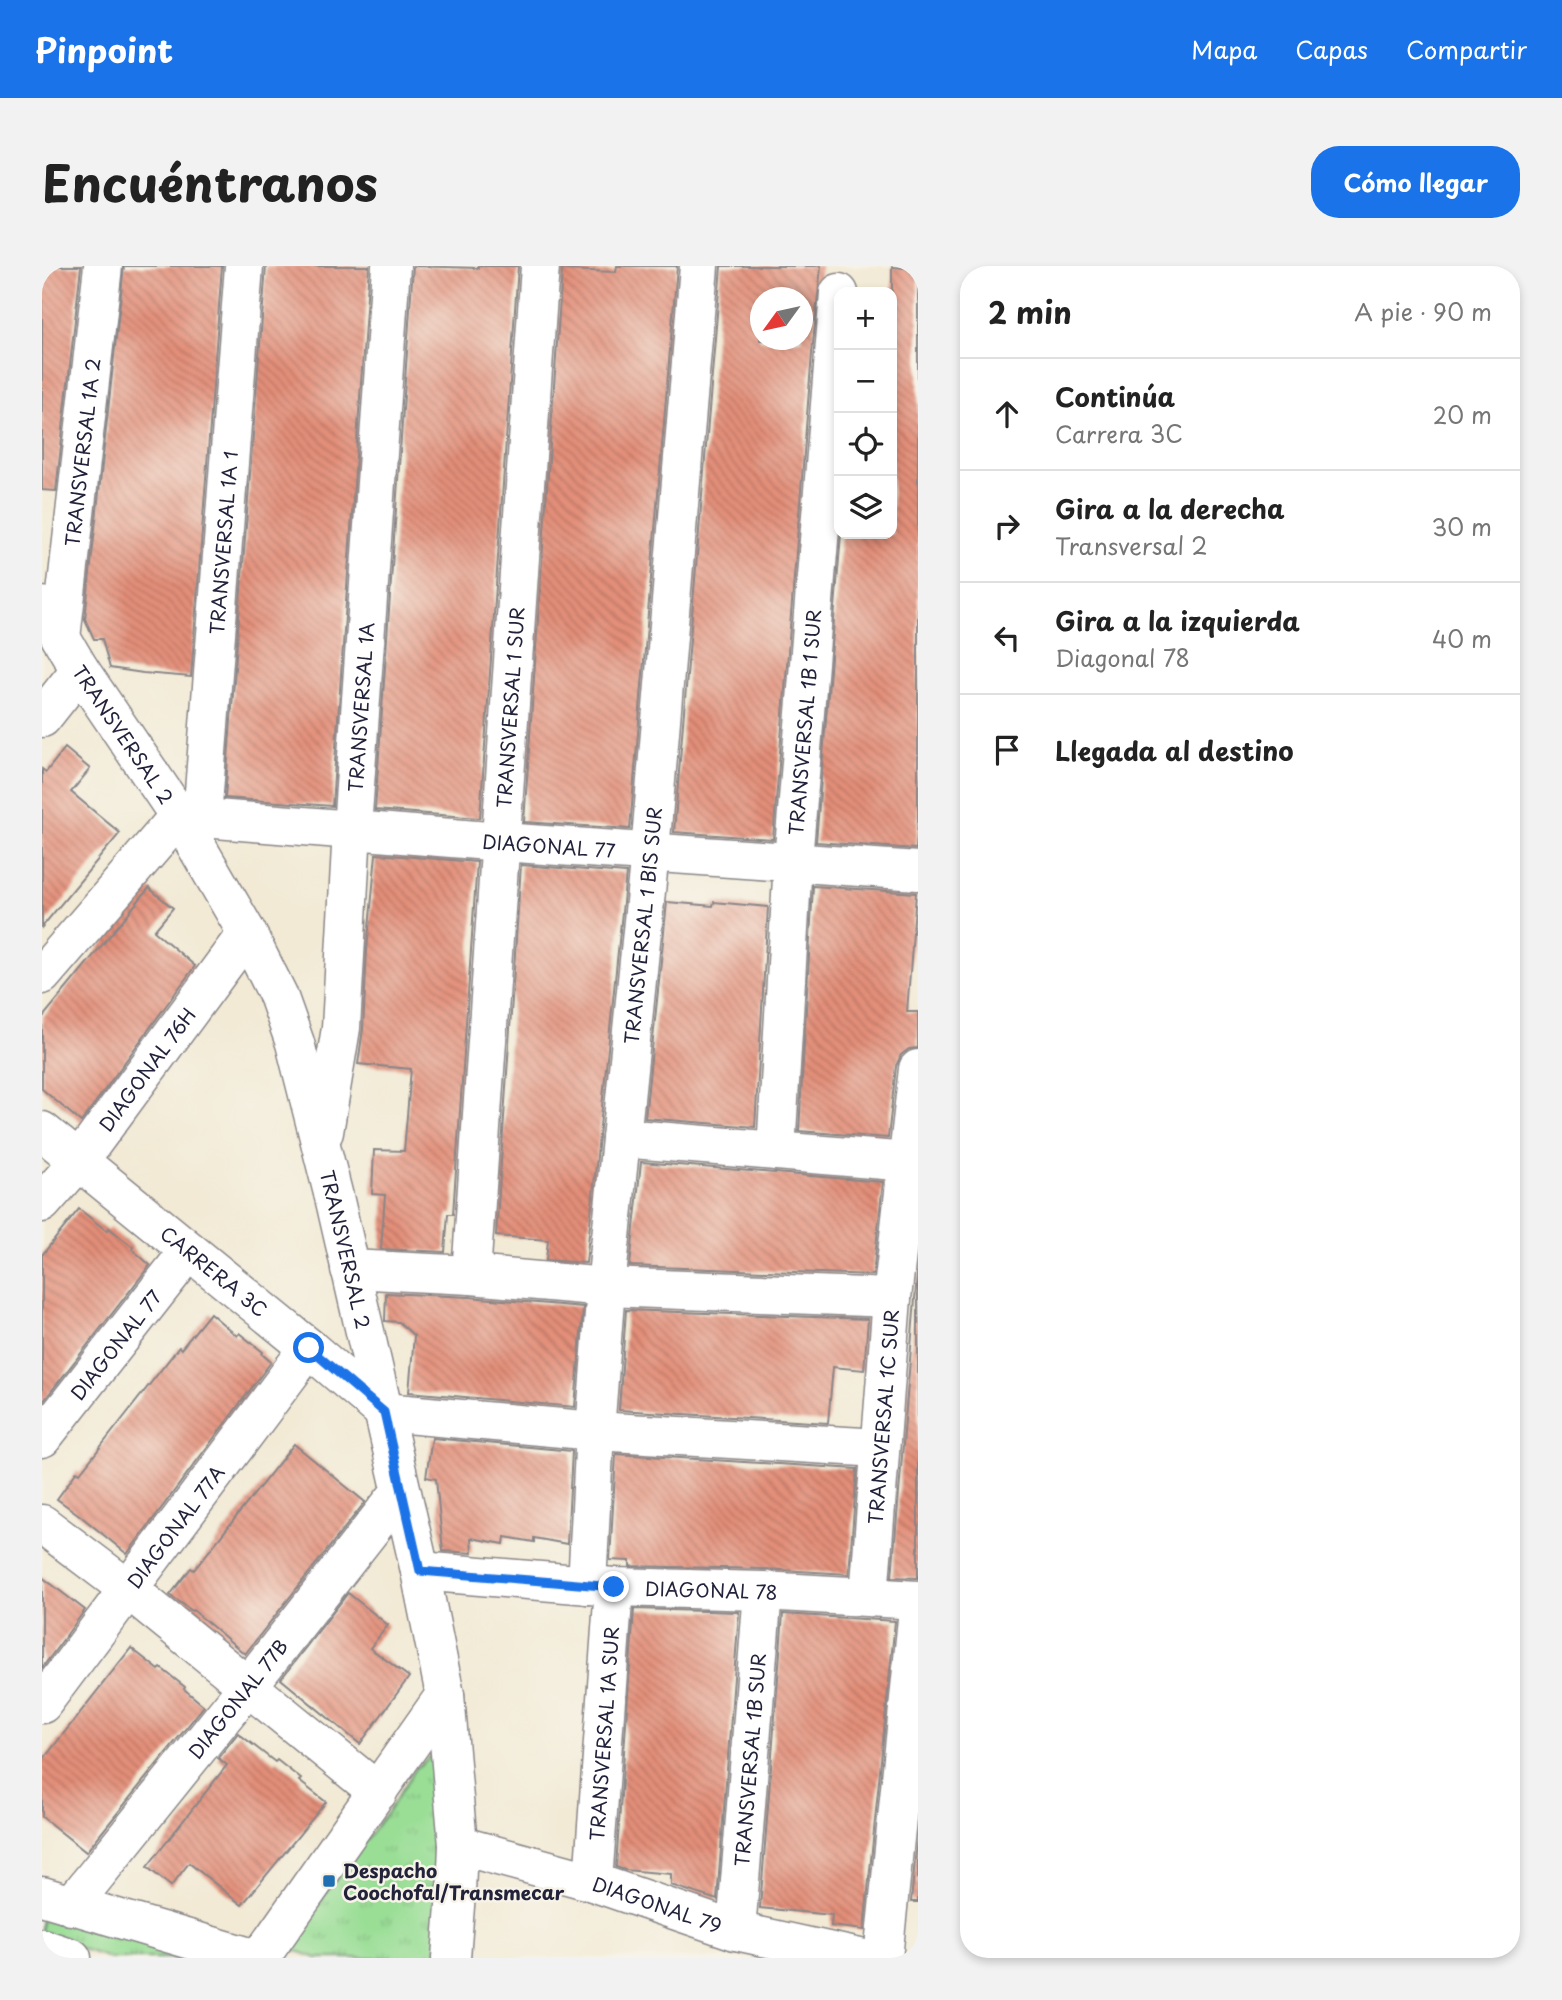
<!DOCTYPE html>
<html lang="es">
<head>
<meta charset="utf-8">
<style>
  :root { --surface:#fff; --page:#f2f2f2; --text:#222; --muted:#767676; --line:#e0e0e0; --accent:#1a73e8 }
  body { margin:0; font-family:"Playpen Sans",sans-serif; background:var(--page); color:var(--text) }
  .controls { position:absolute; right:21px; top:21px; display:grid; overflow:hidden; border-radius:14px; box-shadow:0 4px 10px #0003 }
  .controls button { width:63px; height:63px; display:grid; place-items:center; padding:0; border:0; border-bottom:2px solid var(--line); background:var(--surface); color:var(--text); font:35px sans-serif }
  .compass { position:absolute; left:708px; top:21px; width:63px; height:63px; border-radius:50%; background:var(--surface); box-shadow:0 4px 10px #0003; rotate:237deg }
  .stop { position:absolute; width:21px; height:21px; margin:-16px; border:5px solid #1a73e8; border-radius:50%; background:#fff }
  .stop.end { background:#1a73e8; border-color:#fff; box-shadow:0 2px 7px #0008 }
  .list { margin:0; padding:0; list-style:none }
  h2 { display:flex; justify-content:space-between; align-items:center; height:91px; margin:0; padding:0 28px; font-size:30px }
  h2 small { font-size:23px; font-weight:400; color:var(--muted) }
  .list li { display:grid; grid-template-columns:46px 1fr auto; gap:21px; align-items:center; box-sizing:border-box; height:112px; padding:0 28px; border-top:2px solid var(--line) }
  .list b { display:block; font-size:26px; white-space:nowrap }
  .list p { margin:0; font-size:23px; white-space:nowrap; color:var(--muted) }
  .list em { font-size:23px; font-style:normal; color:var(--muted) }
  .icon { flex:none; width:38px; height:38px; fill:none; stroke:currentColor; stroke-width:2; stroke-linecap:round; stroke-linejoin:round }
  .map { position:relative; flex:none; width:876px; height:1692px; overflow:hidden; border-radius:28px }
  header { display:flex; align-items:center; gap:42px; box-sizing:border-box; height:98px; padding:0 35px; background:var(--accent); color:#fff }
  header strong { font-size:33px }
  nav { display:flex; gap:38px; margin-inline-start:auto; font-size:24px }
  .intro { display:flex; align-items:center; justify-content:space-between; box-sizing:border-box; height:168px; padding:0 42px }
  h1 { margin:0; font-size:49px }
  .button { padding:18px 32px; border-radius:28px; background:var(--accent); color:#fff; font-size:24px; font-weight:700 }
  main { display:flex; gap:42px; padding:0 42px }
  aside { flex:1; background:var(--surface); border-radius:28px; box-shadow:0 4px 10px #0003 }
  .map>svg:first-child { display:block }
</style>
</head>
<body>
<header>
<strong>Pinpoint</strong>
<nav><a>Mapa</a><a>Capas</a><a>Compartir</a></nav>
</header>
<div class="intro"><h1>Encuéntranos</h1><a class="button">Cómo llegar</a></div>
<main>
<div class="map">
<svg width="876" height="1692" viewBox="0 0 876 1692">
  <defs>
    <pattern id="grass-tufts" width="24" height="20" patternUnits="userSpaceOnUse" patternTransform="scale(1.75)"><rect width="24" height="20" fill="#9ade96"/><path d="M3 7l-1-3M5 7V3M7 7l1-3M15 17l-1-3M17 17v-4M19 17l1-3" fill="none" stroke="#84be82"/></pattern>
    <pattern id="building-back-hatch" width="6" height="6" patternUnits="userSpaceOnUse" patternTransform="scale(1.75)"><rect width="6" height="6" fill="#e38f79"/><path d="M-1 5l2 2M0 0l6 6M5-1l2 2" fill="none" stroke="#b87464"/></pattern>
  </defs>
  <rect width="100%" height="100%" fill="#f7f3e8"/>
  <filter id="ink" filterUnits="userSpaceOnUse"><feTurbulence type="fractalNoise" baseFrequency=".0143" numOctaves="2"/><feDisplacementMap in="SourceGraphic" scale="14" xChannelSelector="R" yChannelSelector="G"/><feConvolveMatrix kernelMatrix="1 2 1 2 8 2 1 2 1" color-interpolation-filters="sRGB"/></filter>
  <filter id="wash" filterUnits="userSpaceOnUse"><feTurbulence type="fractalNoise" baseFrequency=".00686" numOctaves="4" result="noise"/><feDisplacementMap in="SourceGraphic" scale="28" xChannelSelector="R" yChannelSelector="G"/><feGaussianBlur stdDeviation="1.57" result="paint"/><feColorMatrix in="noise" values="0 0 0 0 0 0 0 0 0 0 0 0 0 0 0 0 0 1.4 0 .05"/><feComposite in="paint" operator="in"/></filter>
  <g filter="url(#wash)">
    <rect width="100%" height="100%" fill="#f2ead5"/>
    <g fill="url(#grass-tufts)" stroke="#5e8068" stroke-width="2">
      <path d="M393 1487 399 1509 395 1692H275L234 1678 256 1664 349 1541 374 1502Z"/>
      <path d="M0 1639 184 1692H67L0 1670Z"/>
    </g>
    <g id="blocks">
      <g fill="url(#building-back-hatch)" fill-rule="evenodd">
        <path d="M0 0H39L14 225 0 224Z"/>
        <path d="M82 0H180L149 411 101 407 68 402 60 373H52L43 353Z"/>
        <path d="M224 0H327L290 540 183 532Z"/>
        <path d="M371 0 436 2V0H476L438 552 333 544Z"/>
        <path d="M575 0H635L588 563 482 556 520 4 574 6Z"/>
        <path d="M679 0H779L770 87 731 573 632 566ZM718 32H760V74H718Z"/>
        <path d="M850 1 876 3V554L874 583 774 576 799 268H850Z"/>
        <path d="M23 482 48 503 29 526 78 567 0 661V503L4 506Z"/>
        <path d="M334 588 435 596 411 948H406L403 986 339 983 343 929 330 928 332 884 362 885 369 803 316 798 321 763 325 684Z"/>
        <path d="M479 599 584 607 544 997 504 994 506 974 454 970Z"/>
        <path d="M771 620 874 627 865 746H876V782L867 783 859 789 854 800 846 872 757 865Z"/>
        <path d="M107 622 131 642 112 665 153 700 39 856 0 823V752Z"/>
        <path d="M625 636 671 640 672 636 726 641 713 861 603 852Z"/>
        <path d="M599 896 841 916 831 1009 588 1000Z"/>
        <path d="M37 943 65 965 67 962 91 981 90 983 108 999 0 1137V989Z"/>
        <path d="M876 997V1312L850 1311Z"/>
        <path d="M344 1027 427 1031 541 1041 533 1141 367 1126 372 1070 357 1056 343 1055Z"/>
        <path d="M584 1044 826 1053 822 1104 791 1101 786 1157 577 1144Z"/>
        <path d="M168 1047 195 1070 197 1067 221 1086 220 1088 229 1096 85 1288 36 1248 15 1233 35 1205 38 1207 137 1081 139 1083Z"/>
        <path d="M390 1172 530 1185 525 1278 492 1272V1276L463 1271 462 1278 429 1272 430 1287 401 1285 394 1213 384 1211Z"/>
        <path d="M252 1178 323 1236 203 1388 151 1344 150 1345 128 1329 149 1302 152 1304Z"/>
        <path d="M574 1188 815 1203 807 1308 722 1303 588 1300V1295L568 1294Z"/>
        <path d="M0 1311 43 1344 0 1402Z"/>
        <path d="M306 1327 346 1359 328 1382 367 1411 318 1478 239 1413Z"/>
        <path d="M592 1343 697 1346 675 1634 629 1619V1608L583 1604 574 1601Z"/>
        <path d="M741 1348 853 1355 822 1664 789 1660 790 1649 718 1642Z"/>
        <path d="M89 1382 117 1404 119 1402 143 1421 142 1423 162 1440 44 1586 0 1551V1495Z"/>
        <path d="M196 1467 233 1496 235 1494 259 1513 257 1515 284 1536 200 1639 147 1597 129 1620 105 1601 185 1499 176 1492Z"/>
        <path d="M876 1562V1636H869Z"/>
      </g>
    </g>
  </g>
  <g filter="url(#ink)">
    <use href="#blocks" fill-opacity="0" stroke="#8a8688" stroke-width="2"/>
    <g fill="none" stroke-linecap="round" stroke-linejoin="round">
      <g stroke="#8a8688" stroke-width="41">
        <g id="minor">
          <path id="s1" d="M0 340 38 404 137 550 205 667 236 729 253 777 293 935 378 1305 403 1429 416 1579 414 1627 409 1692"/>
          <path id="s2" d="M19 372 61 0"/>
          <path d="M0 452 38 404"/>
          <path id="s3" d="M160 552 202 0"/>
          <path id="s4" d="M0 709 137 550 459 576 876 605"/>
          <path id="s5" d="M0 865 267 1082 342 1146 553 1165 838 1182"/>
          <path id="s6" d="M282 866 299 762 310 563 349 0"/>
          <path d="M579 872 866 896"/>
          <path id="s7" d="M734 885 751 595 797 27"/>
          <path id="s8" d="M0 937 37 895 205 667"/>
          <path d="M308 1003 429 1009 564 1021 850 1032"/>
          <path id="s9" d="M429 1009 498 0"/>
          <path id="s10" d="M0 1172 147 985"/>
          <path d="M0 1258 86 1323 336 1526"/>
          <path id="s11" d="M378 1305 572 1321 721 1325 876 1334"/>
          <path id="s12" d="M545 1319 553 1165 564 1021 608 586 657 0"/>
          <path id="s13" d="M827 1330 850 1032 876 803"/>
          <path id="s14" d="M0 1438 267 1082"/>
          <path id="s15" d="M416 1579 551 1616 694 1665 818 1692"/>
          <path id="s16" d="M551 1616 572 1321"/>
          <path d="M0 1630 211 1692"/>
          <path id="s17" d="M29 1640 206 1420 359 1225"/>
          <path id="s18" d="M694 1665 721 1325"/>
          <path d="M0 1682 30 1692"/>
          <path d="M218 1692 403 1429"/>
          <path d="M841 1692 876 1343"/>
        </g>
      </g>
      <use href="#minor" stroke="#fff" stroke-width="38"/>
    </g>
  </g>
  <g fill="none" stroke-linecap="round" stroke-linejoin="round" filter="url(#ink)">
    <path stroke="#1a73e8" stroke-width="9" d="M267 1082 342 1146 378 1305 572 1321"/>
  </g>
  <rect fill="#1f6fb2" stroke="#f7f3e8" stroke-width="2.5" x="280" y="1608" width="14" height="14" rx="3.5"/>
  <g text-anchor="middle" dominant-baseline="central" stroke-width="5" stroke-linejoin="round" paint-order="stroke">
    <g font-size="19" fill="#22223b" stroke="#f7f3e8">
      <text stroke="none"><textPath href="#s2" startOffset="187">TRANSVERSAL 1A 2</textPath></text>
      <text stroke="none"><textPath href="#s3" startOffset="276">TRANSVERSAL 1A 1</textPath></text>
      <text stroke="none"><textPath href="#s6" startOffset="427">TRANSVERSAL 1A</textPath></text>
      <text stroke="none"><textPath href="#s9" startOffset="569">TRANSVERSAL 1 SUR</textPath></text>
      <text stroke="none"><textPath href="#s7" startOffset="430">TRANSVERSAL 1B 1 SUR</textPath></text>
      <text stroke="none"><textPath href="#s1" startOffset="152">TRANSVERSAL 2</textPath></text>
      <text stroke="none"><textPath href="#s4" startOffset="581">DIAGONAL 77</textPath></text>
      <text stroke="none"><textPath href="#s12" startOffset="662">TRANSVERSAL 1 BIS SUR</textPath></text>
      <text stroke="none"><textPath href="#s8" startOffset="170">DIAGONAL 76H</textPath></text>
      <text stroke="none"><textPath href="#s1" startOffset="719">TRANSVERSAL 2</textPath></text>
      <text stroke="none"><textPath href="#s5" startOffset="222">CARRERA 3C</textPath></text>
      <text stroke="none"><textPath href="#s10" startOffset="119">DIAGONAL 77</textPath></text>
      <text stroke="none"><textPath href="#s13" startOffset="180">TRANSVERSAL 1C SUR</textPath></text>
      <text stroke="none"><textPath href="#s14" startOffset="222">DIAGONAL 77A</textPath></text>
      <text stroke="none"><textPath href="#s11" startOffset="292">DIAGONAL 78</textPath></text>
      <text stroke="none"><textPath href="#s17" startOffset="266">DIAGONAL 77B</textPath></text>
      <text stroke="none"><textPath href="#s16" startOffset="149">TRANSVERSAL 1A SUR</textPath></text>
      <text stroke="none"><textPath href="#s18" startOffset="172">TRANSVERSAL 1B SUR</textPath></text>
      <text stroke="none"><textPath href="#s15" startOffset="208">DIAGONAL 79</textPath></text>
    </g>
    <g font-size="19" font-weight="bold" fill="#22223b" stroke="#f7f3e8" text-anchor="start">
      <text x="301" y="1604">Despacho<tspan x="301" dy="22">Coochofal/Transmecar</tspan></text>
    </g>
  </g>
</svg>
<div class="controls">
<button>+</button>
<button>−</button>
<button><svg class="icon" aria-label="locate" viewBox="0 0 24 24"><circle cx="12" cy="12" r="6"/><path d="M12 2v4M12 18v4M2 12h4M18 12h4"/></svg></button>
<button><svg class="icon" aria-label="layers" viewBox="0 0 24 24"><path d="M12 4l9 5-9 5-9-5zM3 14l9 5 9-5"/></svg></button>
</div>
<svg class="compass" viewBox="-18 -18 36 36"><path d="M0-13l5 13h-10z" fill="#e53935"/><path d="M0 13l5-13h-10z" fill="#767676"/></svg>
<div class="stop" style="left:267px;top:1082px"></div>
<div class="stop end" style="left:572px;top:1321px"></div>
</div>
<aside>
<h2>2 min<small>A pie · 90 m</small></h2>
<ul class="list">
<li><svg class="icon" aria-label="ahead" viewBox="0 0 24 24"><path d="M12 20V5M6 11l6-6 6 6"/></svg><div><b>Continúa</b><p>Carrera 3C</p></div><em>20 m</em></li>
<li><svg class="icon" aria-label="right" viewBox="0 0 24 24"><path d="M7 20v-9h11M14 6l5 5-5 5"/></svg><div><b>Gira a la derecha</b><p>Transversal 2</p></div><em>30 m</em></li>
<li><svg class="icon" aria-label="left" viewBox="0 0 24 24"><path d="M17 20v-9H6M10 6l-5 5 5 5"/></svg><div><b>Gira a la izquierda</b><p>Diagonal 78</p></div><em>40 m</em></li>
<li><svg class="icon" aria-label="arrive" viewBox="0 0 24 24"><path d="M6 21V4h12l-3 4 3 4H6"/></svg><div><b>Llegada al destino</b></div></li>
</ul>
</aside>
</main>
</body>
</html>
